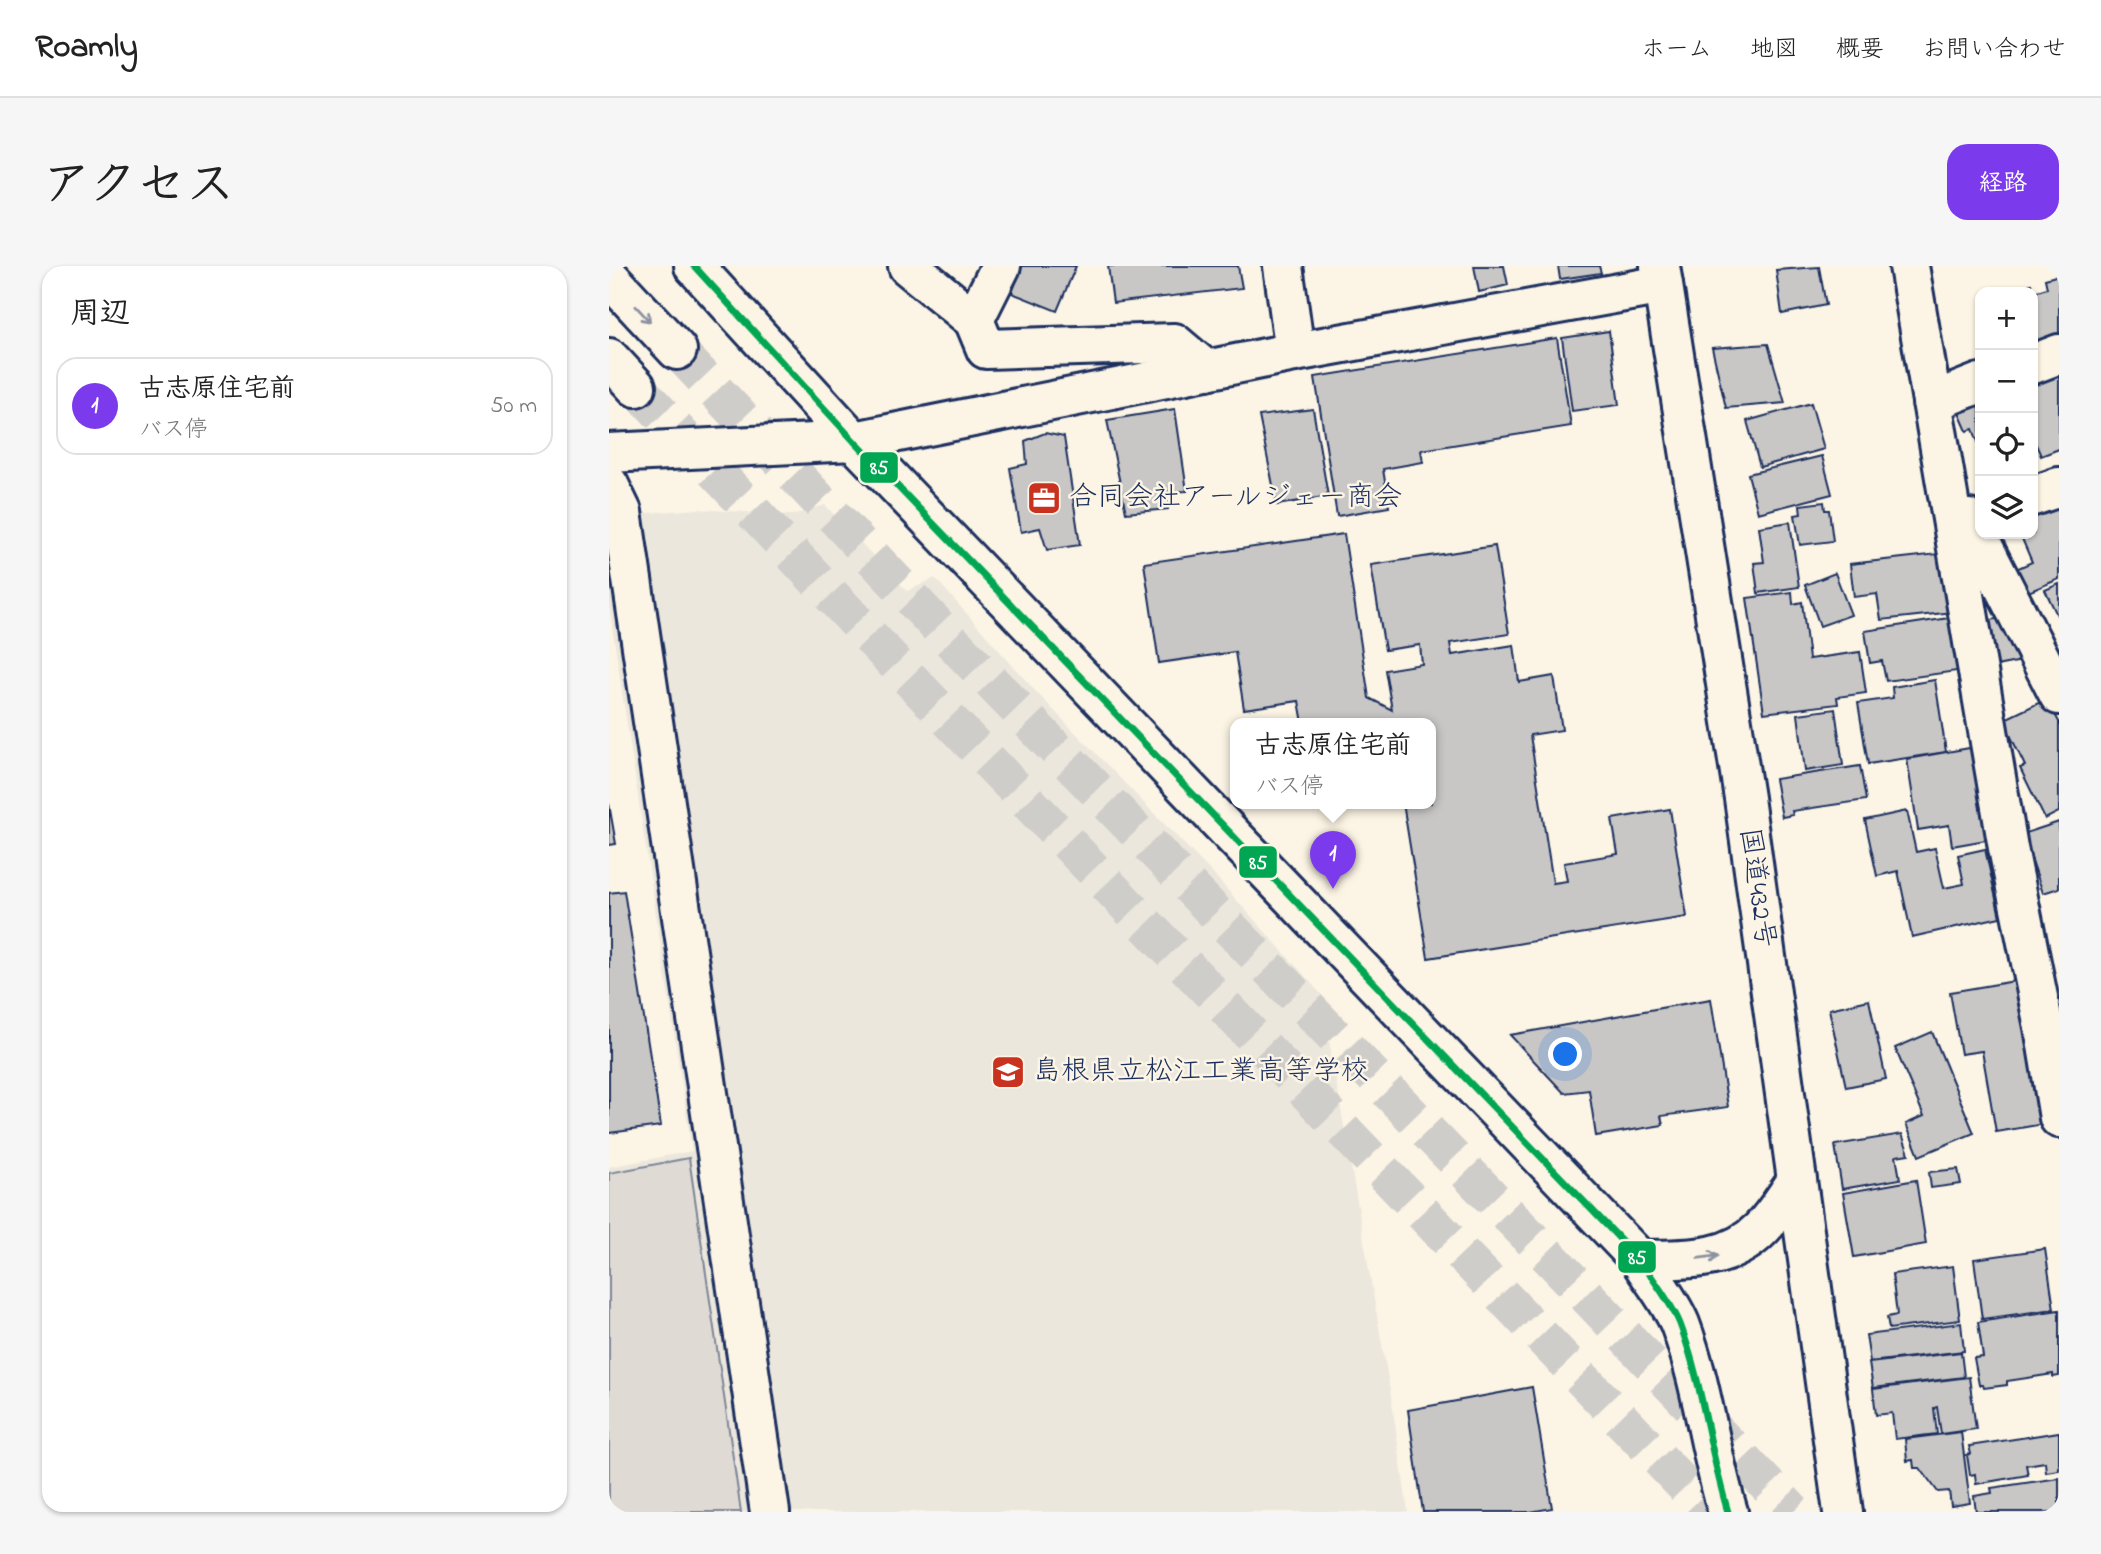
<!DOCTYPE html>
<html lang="ja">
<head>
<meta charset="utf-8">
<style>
  :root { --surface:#fff; --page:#f6f6f6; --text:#222; --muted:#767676; --line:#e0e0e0; --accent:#7c3aed }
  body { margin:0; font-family:"Indie Flower","Klee One",sans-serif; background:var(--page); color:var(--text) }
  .controls { position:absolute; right:21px; top:21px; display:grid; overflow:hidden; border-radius:14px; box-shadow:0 2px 5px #0004 }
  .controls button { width:63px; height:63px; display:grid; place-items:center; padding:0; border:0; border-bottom:2px solid var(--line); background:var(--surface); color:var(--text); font:35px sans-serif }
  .you { position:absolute; left:957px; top:789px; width:24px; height:24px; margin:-18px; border:5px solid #fff; border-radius:50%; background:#1a73e8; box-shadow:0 0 0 10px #1a73e833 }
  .badge { display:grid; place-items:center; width:46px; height:46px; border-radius:50%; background:var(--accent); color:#fff; font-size:23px; font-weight:700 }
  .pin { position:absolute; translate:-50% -58px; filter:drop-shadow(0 2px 4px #0008) }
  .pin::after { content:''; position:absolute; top:37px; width:24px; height:21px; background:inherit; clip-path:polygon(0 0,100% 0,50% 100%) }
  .popup { position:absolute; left:621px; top:452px; width:206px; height:91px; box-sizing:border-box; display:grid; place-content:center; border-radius:14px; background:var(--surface); filter:drop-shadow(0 2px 5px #0005); font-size:23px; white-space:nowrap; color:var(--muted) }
  .popup b { font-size:26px; color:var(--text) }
  .popup::after { content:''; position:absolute; left:50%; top:100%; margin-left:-14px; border:14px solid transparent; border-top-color:var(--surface) }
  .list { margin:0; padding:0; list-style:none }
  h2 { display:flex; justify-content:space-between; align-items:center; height:91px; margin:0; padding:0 28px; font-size:30px }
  h2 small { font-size:23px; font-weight:400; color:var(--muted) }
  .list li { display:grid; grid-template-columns:46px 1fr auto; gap:21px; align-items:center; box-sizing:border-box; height:98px; margin:0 14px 14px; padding:0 14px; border:2px solid var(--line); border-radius:21px }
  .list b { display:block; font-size:26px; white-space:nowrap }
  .list p { margin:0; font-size:23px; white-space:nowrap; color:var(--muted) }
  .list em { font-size:23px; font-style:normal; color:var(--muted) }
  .icon { flex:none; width:38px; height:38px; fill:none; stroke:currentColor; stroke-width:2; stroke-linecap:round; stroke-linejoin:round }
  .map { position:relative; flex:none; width:1450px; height:1246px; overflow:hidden; border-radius:21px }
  header { display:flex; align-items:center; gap:42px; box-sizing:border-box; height:98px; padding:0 35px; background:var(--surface); border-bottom:2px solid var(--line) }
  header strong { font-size:33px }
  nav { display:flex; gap:38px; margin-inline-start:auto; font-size:24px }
  .intro { display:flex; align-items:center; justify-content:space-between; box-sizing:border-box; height:168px; padding:0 42px }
  h1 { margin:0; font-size:49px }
  .button { padding:18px 32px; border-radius:21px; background:var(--accent); color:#fff; font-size:24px; font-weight:700 }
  main { display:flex; gap:42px; padding:0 42px }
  aside { flex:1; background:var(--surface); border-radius:21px; box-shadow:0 2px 5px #0004 }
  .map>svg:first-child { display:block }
</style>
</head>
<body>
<header>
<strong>Roamly</strong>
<nav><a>ホーム</a><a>地図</a><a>概要</a><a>お問い合わせ</a></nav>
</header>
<div class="intro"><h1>アクセス</h1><a class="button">経路</a></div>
<main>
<aside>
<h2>周辺<small></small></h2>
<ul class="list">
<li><span class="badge">1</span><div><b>古志原住宅前</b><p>バス停</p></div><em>50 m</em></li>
</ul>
</aside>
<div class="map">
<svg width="1450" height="1246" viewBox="0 0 1450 1246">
  <rect width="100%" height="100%" fill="#fcf5e5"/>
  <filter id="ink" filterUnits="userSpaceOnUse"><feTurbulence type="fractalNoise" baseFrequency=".0143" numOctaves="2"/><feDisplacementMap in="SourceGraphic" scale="14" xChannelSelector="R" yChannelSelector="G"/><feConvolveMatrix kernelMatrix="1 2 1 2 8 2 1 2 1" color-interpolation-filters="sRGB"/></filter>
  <g filter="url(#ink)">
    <path fill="#ece7dc" d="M216 239 298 325 326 312 428 427 607 611 712 728 782 1130 799 1246H0V901L83 885 0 340V250L89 243 184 249Z"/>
    <path fill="#dfdbd4" stroke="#7d8599" stroke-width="2" d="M80 892 132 1246H0V907Z"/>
    <g fill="#c8c7c6" stroke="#1b2f5e" stroke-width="2">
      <path d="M413 0H467L448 45 403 27Z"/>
      <path d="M499 0H629L633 22 504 37Z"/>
      <path d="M865 0H895L899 19 870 26Z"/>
      <path d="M949 0H990L992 7 951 13Z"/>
      <path d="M1210 1 1217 39 1173 48 1167 4Z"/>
      <path d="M1450 9V68L1424 76V26H1392L1422 18 1425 26 1438 22 1436 13Z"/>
      <path d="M1000 65 1010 139 963 145 953 72Z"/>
      <path d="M948 72 962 160 812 184 814 196 774 203 780 241 728 250 706 111Z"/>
      <path d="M1159 78 1176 137 1117 142 1103 82Z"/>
      <path d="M1450 105V183L1432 190 1424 172V112Z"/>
      <path d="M1371 130V181L1364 163 1358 165 1347 140Z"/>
      <path d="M1202 137 1215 183 1151 201 1138 155Z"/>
      <path d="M566 143 578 225 558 226 559 243 517 247 498 154Z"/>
      <path d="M704 143 719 230 668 239 650 150Z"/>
      <path d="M436 167 455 171 471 279 438 284 431 262 412 266 401 202 418 198 416 175Z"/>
      <path d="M1213 190 1223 228 1149 247 1139 208Z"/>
      <path d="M1215 236 1216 244H1220L1224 275 1191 279 1186 249 1192 248 1191 239Z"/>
      <path d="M1450 237V313L1417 327 1407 303 1423 296 1411 268H1424V249Z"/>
      <path d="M1181 256 1190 321 1149 327 1145 297 1155 296 1150 261Z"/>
      <path d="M735 268 760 432 783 444 776 404 813 398 811 379 776 384 762 299 886 280 900 368 841 377 843 389 905 379 910 416 945 410 953 464 921 469 944 617 958 615 955 597 1009 588 1003 553 1061 543 1078 651 819 692 794 537H822V457H763L758 455 694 457 690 435 635 443 626 386 550 397 535 297Z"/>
      <path d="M1329 288 1332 314 1340 313 1344 346 1272 354 1268 328 1245 331 1241 298Z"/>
      <path d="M1226 307 1242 349 1211 360 1196 319Z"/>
      <path d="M1450 318V351H1449L1436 324Z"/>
      <path d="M1183 326 1184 338 1193 336 1200 393 1251 386 1257 427 1228 431 1229 438 1155 447 1138 332Z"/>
      <path d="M1401 351 1413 395 1387 400 1380 354Z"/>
      <path d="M1340 352 1345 383 1352 382 1355 404 1277 415 1273 395 1261 397 1256 365Z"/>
      <path d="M1326 414 1337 486 1259 498 1249 437 1284 432 1283 421Z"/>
      <path d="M1438 433 1450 456V546L1436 553 1411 502 1416 500 1394 454Z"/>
      <path d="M1226 443 1234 499 1196 505 1189 448Z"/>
      <path d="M1372 480 1384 567 1376 568 1377 574 1343 580 1340 559 1309 564 1298 493Z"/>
      <path d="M1251 500 1257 534 1183 545 1184 549 1173 551 1166 513Z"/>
      <path d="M0 538 7 578 0 579Z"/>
      <path d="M1298 545 1307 586 1326 582 1335 622 1355 618 1349 589 1376 583 1391 651 1303 671 1289 605 1268 610 1256 554Z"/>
      <path d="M1450 556V622L1434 627 1414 568Z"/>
      <path d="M15 625 52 860 0 867V627Z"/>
      <path d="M1412 714 1435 858 1387 866 1373 785 1352 788 1341 726Z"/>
      <path d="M1102 733 1119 841 1052 850 1054 859 987 870 980 824 955 827 901 769Z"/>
      <path d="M1260 734 1277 813 1237 821 1220 743Z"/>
      <path d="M1323 766 1365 867 1310 890 1297 858 1315 850 1286 782Z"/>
      <path d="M1293 868 1300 888 1287 890 1291 913 1233 923 1226 879Z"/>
      <path d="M1349 903 1352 918 1322 922 1320 906Z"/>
      <path d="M1307 914 1317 978 1245 991 1234 927Z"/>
      <path d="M1436 983 1445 1043 1373 1053 1365 993Z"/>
      <path d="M1344 1000 1351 1054 1280 1063 1278 1051 1288 1049 1283 1008Z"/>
      <path d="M1450 1044V1110L1444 1111V1108L1398 1115V1119L1375 1122 1374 1119H1370L1365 1092 1374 1091 1369 1056Z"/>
      <path d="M1352 1057 1355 1085 1261 1096 1257 1069Z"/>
      <path d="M1352 1086 1355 1111 1264 1122 1260 1097Z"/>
      <path d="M1360 1111 1367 1163 1332 1168 1328 1141 1325 1142 1328 1168 1286 1173 1283 1147 1267 1149 1264 1123Z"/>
      <path d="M923 1121 943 1242 921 1246H814L799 1144Z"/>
      <path d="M1352 1166 1361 1237 1342 1240 1340 1225 1329 1226 1311 1202H1305L1304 1194 1298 1195 1296 1173Z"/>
      <path d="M1450 1166V1204L1437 1206 1436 1196 1417 1199 1419 1209 1367 1218 1366 1208 1361 1209 1358 1189 1362 1188 1360 1180Z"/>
      <path d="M1450 1212V1246H1367L1365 1230 1383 1227 1382 1222Z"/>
    </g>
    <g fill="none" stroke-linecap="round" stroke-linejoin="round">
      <g stroke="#cfcdca" stroke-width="38" stroke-dasharray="38 19" stroke-linecap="butt">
        <path d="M68 84 353 386 949 1000 1184 1246"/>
        <path d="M27 121 299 411 1101 1246"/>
      </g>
      <g stroke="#1b2f5e" stroke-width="44">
        <g id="minor">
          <path d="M85 0 245 175 1031 994C1044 1014 1062 1036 1071 1058 1094 1119 1100 1184 1119 1246"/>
          <path d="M299 0 365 54 377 83 565 77 597 104"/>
          <path d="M674 0 686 86"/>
          <path d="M1300 0 1399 582 1435 761 1450 852"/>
          <path d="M365 54 392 0"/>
          <path d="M1424 98 1450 88"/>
          <path d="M1323 136 1371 117"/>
          <path d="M0 187 245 175 686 86 1054 19"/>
          <path d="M0 219 13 246 161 1246"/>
          <path d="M1424 230 1450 221"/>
          <path d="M1360 253 1450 429"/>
          <path d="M1031 994C1074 993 1119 997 1152 963 1166 949 1176 931 1188 915"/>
        </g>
      </g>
      <g stroke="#1b2f5e" stroke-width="44">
        <g id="highway">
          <path d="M1051 0 1135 532 1234 1246"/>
          <path d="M0 11 68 84"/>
          <path d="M0 92 27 121"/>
        </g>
      </g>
      <use href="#minor" stroke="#fcf5e5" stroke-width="38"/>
      <use href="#highway" stroke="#fcf5e5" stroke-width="38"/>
      <g stroke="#fcf5e5" stroke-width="12">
        <path id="bus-1" d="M85 0 245 175 1031 994C1044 1014 1062 1036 1071 1058 1094 1119 1100 1184 1119 1246"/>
      </g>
      <use href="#bus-1" stroke="#00a651" stroke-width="7"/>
    </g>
    <defs><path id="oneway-shaft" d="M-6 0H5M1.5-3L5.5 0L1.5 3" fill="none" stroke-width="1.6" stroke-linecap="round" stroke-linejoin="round" transform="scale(1.75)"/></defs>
    <g stroke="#8c92a2">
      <use href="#oneway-shaft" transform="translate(34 48) rotate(47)"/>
      <use href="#oneway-shaft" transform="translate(1099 991) rotate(-7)"/>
    </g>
  </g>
  <defs>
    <g id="office-square" transform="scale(1.75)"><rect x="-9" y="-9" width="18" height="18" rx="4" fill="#c8321e" stroke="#fcf5e5"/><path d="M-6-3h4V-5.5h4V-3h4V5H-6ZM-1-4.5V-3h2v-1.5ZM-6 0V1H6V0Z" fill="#fff"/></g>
    <g id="school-square" transform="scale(1.75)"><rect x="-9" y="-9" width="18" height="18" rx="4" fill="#c8321e" stroke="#fcf5e5"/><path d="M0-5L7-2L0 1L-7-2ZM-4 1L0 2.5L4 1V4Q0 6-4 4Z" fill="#fff"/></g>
  </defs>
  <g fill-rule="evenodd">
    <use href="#office-square" x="435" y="232"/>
    <use href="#school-square" x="399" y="806"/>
  </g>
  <g text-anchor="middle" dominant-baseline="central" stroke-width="5" stroke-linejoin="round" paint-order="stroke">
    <g font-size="28" fill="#1b2f5e" stroke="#fcf5e5" text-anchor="start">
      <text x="460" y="232">合同会社アールジェー商会</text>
      <text x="424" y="806">島根県立松江工業高等学校</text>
    </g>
    <g font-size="28" fill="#1b2f5e" stroke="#fcf5e5">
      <text transform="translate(1147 622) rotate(82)">国道432号</text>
    </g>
  </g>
  <g stroke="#fcf5e5" stroke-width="2.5">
    <rect x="250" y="185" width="40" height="33" rx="7" fill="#00a651"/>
    <rect x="629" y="579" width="40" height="34" rx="7" fill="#00a651"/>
    <rect x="1008" y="974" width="40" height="34" rx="7" fill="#00a651"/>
  </g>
  <g font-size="19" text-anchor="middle" font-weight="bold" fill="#fff">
    <text x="270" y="208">85</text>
    <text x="649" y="603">85</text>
    <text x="1028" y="998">85</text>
  </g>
</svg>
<div class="controls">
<button>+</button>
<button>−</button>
<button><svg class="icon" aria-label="locate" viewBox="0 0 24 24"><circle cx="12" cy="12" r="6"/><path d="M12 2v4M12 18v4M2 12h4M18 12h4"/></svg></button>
<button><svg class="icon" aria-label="layers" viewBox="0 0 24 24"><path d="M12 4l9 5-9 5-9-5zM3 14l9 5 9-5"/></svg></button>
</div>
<div class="you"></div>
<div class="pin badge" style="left:724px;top:623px">1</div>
<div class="popup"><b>古志原住宅前</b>バス停</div>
</div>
</main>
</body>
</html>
